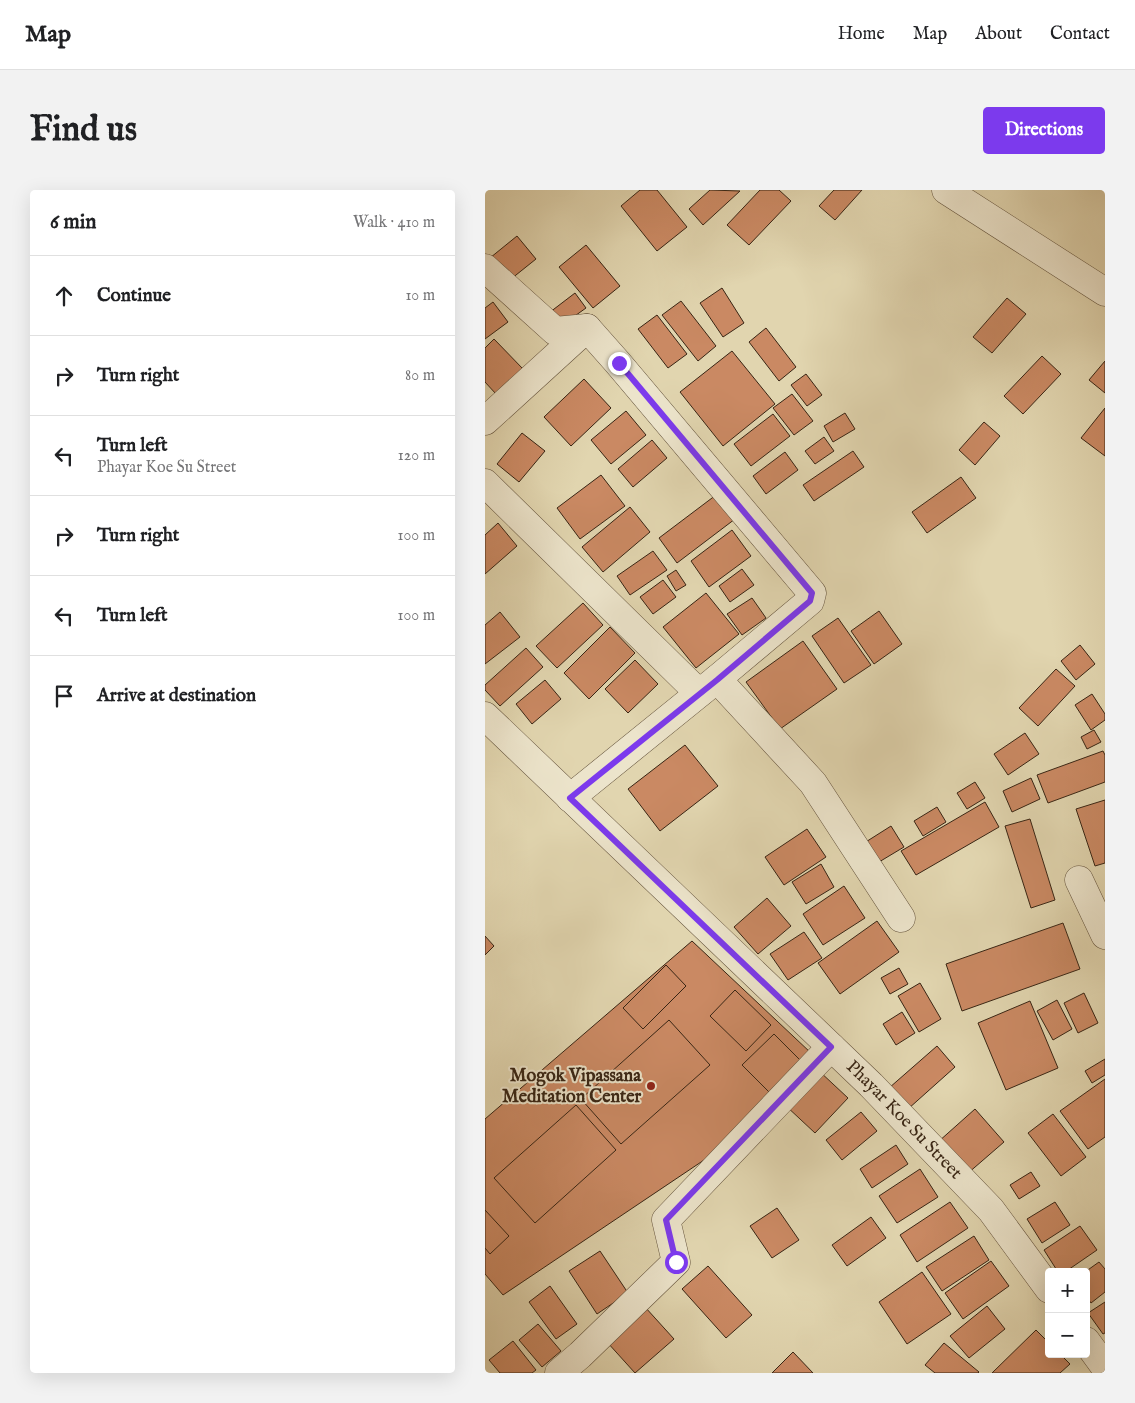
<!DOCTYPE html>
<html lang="en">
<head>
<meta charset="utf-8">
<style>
  :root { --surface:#fff; --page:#f2f2f2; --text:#202124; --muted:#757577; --line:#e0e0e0; --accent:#7c3aed }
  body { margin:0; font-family:"IM FELL English",serif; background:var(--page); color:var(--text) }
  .controls { position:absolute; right:15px; bottom:15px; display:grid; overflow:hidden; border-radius:5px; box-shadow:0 5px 20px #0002 }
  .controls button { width:45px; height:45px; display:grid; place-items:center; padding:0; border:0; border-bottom:1px solid var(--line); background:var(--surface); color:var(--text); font:25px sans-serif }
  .stop { position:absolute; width:15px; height:15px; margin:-11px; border:4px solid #7c3aed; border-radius:50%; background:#fff }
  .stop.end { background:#7c3aed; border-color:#fff; box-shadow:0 1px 5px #0008 }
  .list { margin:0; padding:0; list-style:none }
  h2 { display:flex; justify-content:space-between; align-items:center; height:65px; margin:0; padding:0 20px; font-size:21px }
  h2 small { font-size:16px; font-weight:400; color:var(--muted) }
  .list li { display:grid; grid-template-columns:32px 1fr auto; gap:15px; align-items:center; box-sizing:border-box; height:80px; padding:0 20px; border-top:1px solid var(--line) }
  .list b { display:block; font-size:19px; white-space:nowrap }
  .list p { margin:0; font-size:16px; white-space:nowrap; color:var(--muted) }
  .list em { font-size:16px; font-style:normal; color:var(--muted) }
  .icon { flex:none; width:28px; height:28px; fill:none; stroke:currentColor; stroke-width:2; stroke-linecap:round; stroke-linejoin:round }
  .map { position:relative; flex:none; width:620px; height:1183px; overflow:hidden; border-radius:5px }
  header { display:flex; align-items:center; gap:30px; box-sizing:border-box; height:70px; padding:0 25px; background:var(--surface); border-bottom:1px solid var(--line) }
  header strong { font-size:24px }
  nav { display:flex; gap:28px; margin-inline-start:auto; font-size:18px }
  .intro { display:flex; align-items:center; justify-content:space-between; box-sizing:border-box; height:120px; padding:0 30px }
  h1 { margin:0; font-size:35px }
  .button { padding:12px 22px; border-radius:5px; background:var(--accent); color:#fff; font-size:18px; font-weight:700 }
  main { display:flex; gap:30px; padding:0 30px }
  aside { flex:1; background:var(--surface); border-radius:5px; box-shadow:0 5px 20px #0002 }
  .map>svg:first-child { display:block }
</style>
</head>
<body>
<header>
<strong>Map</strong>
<nav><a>Home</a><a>Map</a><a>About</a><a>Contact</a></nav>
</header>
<div class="intro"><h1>Find us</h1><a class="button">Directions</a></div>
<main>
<aside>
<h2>6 min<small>Walk · 410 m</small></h2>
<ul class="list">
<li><svg class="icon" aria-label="ahead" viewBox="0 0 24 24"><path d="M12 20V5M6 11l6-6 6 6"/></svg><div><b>Continue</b></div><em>10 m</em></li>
<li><svg class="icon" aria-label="right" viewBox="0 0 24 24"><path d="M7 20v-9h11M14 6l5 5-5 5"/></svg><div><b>Turn right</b></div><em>80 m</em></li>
<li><svg class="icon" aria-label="left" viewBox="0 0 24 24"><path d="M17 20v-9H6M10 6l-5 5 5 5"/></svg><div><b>Turn left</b><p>Phayar Koe Su Street</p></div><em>120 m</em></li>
<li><svg class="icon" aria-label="right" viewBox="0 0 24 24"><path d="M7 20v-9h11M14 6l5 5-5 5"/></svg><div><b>Turn right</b></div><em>100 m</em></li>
<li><svg class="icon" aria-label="left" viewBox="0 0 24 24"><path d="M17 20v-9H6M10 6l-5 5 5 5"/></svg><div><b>Turn left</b></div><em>100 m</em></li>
<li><svg class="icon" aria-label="arrive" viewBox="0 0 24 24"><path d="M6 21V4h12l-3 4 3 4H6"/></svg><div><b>Arrive at destination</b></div></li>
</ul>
</aside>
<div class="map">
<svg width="620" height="1183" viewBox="0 0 620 1183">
  <rect width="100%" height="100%" fill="#e1d5af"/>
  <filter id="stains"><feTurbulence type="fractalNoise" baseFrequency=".004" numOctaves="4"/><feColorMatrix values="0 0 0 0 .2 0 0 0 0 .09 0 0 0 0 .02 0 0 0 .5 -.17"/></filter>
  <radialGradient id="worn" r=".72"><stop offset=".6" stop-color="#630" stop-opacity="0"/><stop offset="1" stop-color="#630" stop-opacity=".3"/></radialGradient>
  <g fill="#ca8963" stroke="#382514">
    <path d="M155 0H172L202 37 172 61 136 16Z"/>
    <path d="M225 0 255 1 218 35 204 19Z"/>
    <path d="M275 0H294L306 11 264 55 242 35Z"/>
    <path d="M349 0H377L350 30 334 16Z"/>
    <path d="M32 46 51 69 16 97 0 72Z"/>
    <path d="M101 55 135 96 108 118 74 77Z"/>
    <path d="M237 98 259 133 238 147 215 113Z"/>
    <path d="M90 103 101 118 66 143 56 129Z"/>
    <path d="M522 108 541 124 507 163 488 147Z"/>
    <path d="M196 111 231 156 213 171 177 125Z"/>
    <path d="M8 112 23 132 0 149V118Z"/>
    <path d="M172 125 202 164 183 178 153 139Z"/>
    <path d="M281 138 311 177 294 191 264 152Z"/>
    <path d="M9 149 38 179 11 204 0 192V158Z"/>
    <path d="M247 161 290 214 238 256 195 202Z"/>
    <path d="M557 166 576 184 538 224 519 206Z"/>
    <path d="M620 171V203L604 190Z"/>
    <path d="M321 184 337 205 322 216 306 195Z"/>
    <path d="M99 189 126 218 86 256 59 227Z"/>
    <path d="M307 204 328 231 309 245 288 218Z"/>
    <path d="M620 218V266L596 248Z"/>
    <path d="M141 221 161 245 126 274 106 250Z"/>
    <path d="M360 223 370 239 348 252 339 236Z"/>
    <path d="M288 224 305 246 266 276 249 254Z"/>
    <path d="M499 232 515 246 490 275 474 260Z"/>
    <path d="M37 243 60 261 34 292 12 274Z"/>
    <path d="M339 247 349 261 330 274 320 261Z"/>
    <path d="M167 250 182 268 148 297 133 279Z"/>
    <path d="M368 261 379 277 329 311 318 295Z"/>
    <path d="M300 262 313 280 281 304 268 286Z"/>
    <path d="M116 285 140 316 95 349 72 318Z"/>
    <path d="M476 287 491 308 442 343 427 322Z"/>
    <path d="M231 305 250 329 192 373 174 348Z"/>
    <path d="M145 317 165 342 118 382 97 357Z"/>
    <path d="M13 333 32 356 0 384V345Z"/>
    <path d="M247 340 266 366 224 397 206 371Z"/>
    <path d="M168 361 182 380 145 405 132 386Z"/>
    <path d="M257 379 269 395 245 412 234 396Z"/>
    <path d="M191 380 201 395 191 401 182 386Z"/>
    <path d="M178 390 191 407 168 424 155 407Z"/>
    <path d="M221 403 254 444 211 478 178 437Z"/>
    <path d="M267 408 281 428 257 445 242 424Z"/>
    <path d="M98 413 118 435 72 478 51 456Z"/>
    <path d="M394 421 417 454 389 474 366 441Z"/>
    <path d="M15 422 35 447 0 474V435Z"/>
    <path d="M353 428 386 475 359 493 327 446Z"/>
    <path d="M125 437 150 463 104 509 79 483Z"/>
    <path d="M318 451 352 499 295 539 261 492Z"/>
    <path d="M595 455 610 474 591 490 576 471Z"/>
    <path d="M41 458 58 477 15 516 0 500V495Z"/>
    <path d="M150 470 173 494 143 523 120 499Z"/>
    <path d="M571 479 590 496 553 536 534 518Z"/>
    <path d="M60 490 76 509 47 534 31 514Z"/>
    <path d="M607 504 620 524V530L606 540 590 515Z"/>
    <path d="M609 540 616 552 602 559 596 547Z"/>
    <path d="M540 543 554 564 523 585 509 564Z"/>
    <path d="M200 555 233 596 175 641 143 599Z"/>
    <path d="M618 561 620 565V592L563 613 552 585Z"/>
    <path d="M546 588 555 609 527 622 518 601Z"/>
    <path d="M490 592 500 608 482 619 472 603Z"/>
    <path d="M620 610V673L610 676 591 619Z"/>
    <path d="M500 612 514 637 431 685 416 661Z"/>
    <path d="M452 617 461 632 438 646 429 631Z"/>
    <path d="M545 629 570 710 546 718 520 636Z"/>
    <path d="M406 636 419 657 389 675 376 655Z"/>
    <path d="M322 639 341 667 299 695 280 667Z"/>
    <path d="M336 674 349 697 321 714 307 692Z"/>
    <path d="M359 696 380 728 338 755 318 724Z"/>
    <path d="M282 708 306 736 273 764 249 737Z"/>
    <path d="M392 731 414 762 355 804 333 773Z"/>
    <path d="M578 733 595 779 477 821 461 774Z"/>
    <path d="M319 742 337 768 303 790 285 764Z"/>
    <path d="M0 746 9 756 0 765Z"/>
    <path d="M207 751 326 863 231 962 18 1105 0 1084V929Z"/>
    <path d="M181 775 201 796 158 839 138 818Z"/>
    <path d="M414 778 423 794 405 804 396 788Z"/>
    <path d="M435 793 456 829 434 842 413 806Z"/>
    <path d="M250 800 286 835 261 861 225 826Z"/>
    <path d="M599 803 613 833 593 843 579 813Z"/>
    <path d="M572 810 587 839 568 850 552 821Z"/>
    <path d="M545 811 573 878 521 900 493 833Z"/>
    <path d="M417 822 430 843 411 855 398 834Z"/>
    <path d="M184 830 225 875 136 954 96 909Z"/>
    <path d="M289 844 320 875 288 906 257 875Z"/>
    <path d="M452 856 470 877 423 919 404 898Z"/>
    <path d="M620 869V885L607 893 600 881Z"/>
    <path d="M333 880 363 908 330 943 300 915Z"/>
    <path d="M620 889V947L603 959 575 921Z"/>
    <path d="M91 915 131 960 50 1033 9 988Z"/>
    <path d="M490 919 519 952 482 984 453 952Z"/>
    <path d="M376 922 392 941 357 970 341 950Z"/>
    <path d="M568 924 601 967 576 986 543 943Z"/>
    <path d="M411 955 423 974 387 998 375 979Z"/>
    <path d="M435 979 453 1007 412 1033 394 1006Z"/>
    <path d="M546 982 555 996 534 1009 525 995Z"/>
    <path d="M465 1012 483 1038 432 1072 415 1045Z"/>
    <path d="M570 1012 585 1035 557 1053 542 1029Z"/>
    <path d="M292 1018 314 1050 287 1068 265 1036Z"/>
    <path d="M0 1020 24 1046 5 1064 0 1058Z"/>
    <path d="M386 1027 401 1048 362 1076 347 1055Z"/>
    <path d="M595 1036 612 1060 580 1082H573L559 1060Z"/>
    <path d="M489 1046 504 1070 457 1101 441 1077Z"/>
    <path d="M115 1061 143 1103 112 1124 84 1081Z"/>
    <path d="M506 1071 524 1096 478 1129 460 1103Z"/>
    <path d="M614 1072 620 1079V1102L606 1113 601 1106 600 1082Z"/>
    <path d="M223 1076 267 1125 241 1148 197 1099Z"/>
    <path d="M437 1082 466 1124 422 1154 394 1112Z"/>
    <path d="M65 1096 92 1134 71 1149 44 1112Z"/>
    <path d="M620 1112V1143L618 1144 603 1123Z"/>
    <path d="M502 1116 520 1139 484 1168 465 1146Z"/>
    <path d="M160 1117 189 1149 150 1183 122 1152Z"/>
    <path d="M53 1134 76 1161 57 1177 34 1150Z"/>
    <path d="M551 1140 564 1153V1164H575L585 1174 575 1183H507Z"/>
    <path d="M28 1151 51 1180 47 1183H15L4 1170Z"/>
    <path d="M459 1153 494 1182 493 1183H450L440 1175Z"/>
    <path d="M308 1162 328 1183H287Z"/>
  </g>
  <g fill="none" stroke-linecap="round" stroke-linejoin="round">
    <g stroke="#62513b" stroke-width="29">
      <g id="minor">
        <path d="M461 0 620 102"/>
        <path d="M0 78 70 141 102 138"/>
        <path d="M0 231 102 138 133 173 327 403 325 411 232 489 85 608"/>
        <path d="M0 293 214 503"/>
        <path d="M232 489 328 593 416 728"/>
        <path id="s1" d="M0 526 386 895 506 1020 564 1099"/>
        <path d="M594 690 620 745"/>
        <path d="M601 1151 620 1177"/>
        <path d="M74 1183 95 1165 191 1072 181 1030 346 857"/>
      </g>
    </g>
    <use href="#minor" stroke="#ece4cb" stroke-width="28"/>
  </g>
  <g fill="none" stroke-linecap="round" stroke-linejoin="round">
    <path stroke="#7c3aed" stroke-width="6" d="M134 173 327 403 325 411 232 490 85 608 346 857 181 1030 191 1072"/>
  </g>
  <circle fill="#8f2418" stroke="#ece4cb" stroke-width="2" cx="166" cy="896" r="5"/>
  <g text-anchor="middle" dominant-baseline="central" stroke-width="4" stroke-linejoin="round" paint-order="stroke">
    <g font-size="18" font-weight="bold" fill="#382514" stroke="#ece4cb" text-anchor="end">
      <text x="156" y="886">Mogok Vipassana<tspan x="156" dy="21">Meditation Center</tspan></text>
    </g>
    <g font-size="18" fill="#382514" stroke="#ece4cb">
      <text stroke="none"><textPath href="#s1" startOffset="582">Phayar Koe Su Street</textPath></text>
    </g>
  </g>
  <rect width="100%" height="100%" filter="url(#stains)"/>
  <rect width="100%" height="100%" fill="url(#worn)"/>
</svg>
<div class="controls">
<button>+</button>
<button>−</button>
</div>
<div class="stop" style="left:191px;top:1072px"></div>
<div class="stop end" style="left:134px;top:173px"></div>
</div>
</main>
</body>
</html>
